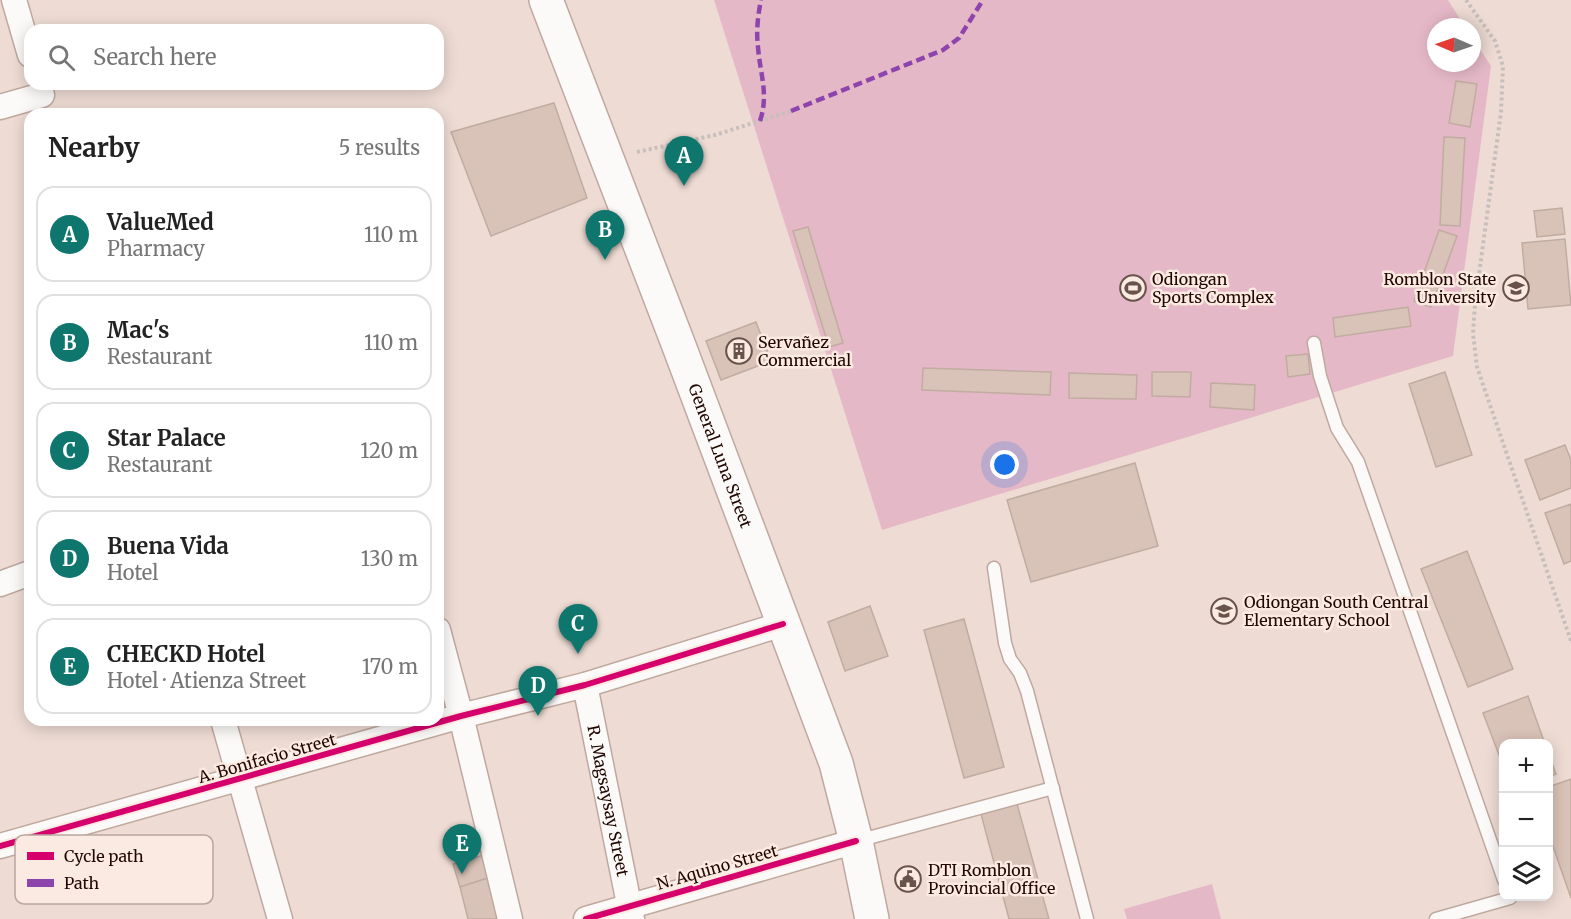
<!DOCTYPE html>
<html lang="en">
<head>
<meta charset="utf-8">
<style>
  :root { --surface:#fff; --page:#f2f2f2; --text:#222; --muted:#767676; --line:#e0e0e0; --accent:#0f766e }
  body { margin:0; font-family:Merriweather,serif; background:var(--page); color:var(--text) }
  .controls { position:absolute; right:18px; bottom:18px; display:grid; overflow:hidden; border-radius:12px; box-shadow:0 3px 15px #0003 }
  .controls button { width:54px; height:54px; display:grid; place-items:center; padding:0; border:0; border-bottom:2px solid var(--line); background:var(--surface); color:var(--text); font:30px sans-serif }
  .compass { position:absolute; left:1427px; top:18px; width:54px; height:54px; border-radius:50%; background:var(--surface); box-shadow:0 3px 15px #0003; rotate:272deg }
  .you { position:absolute; left:1005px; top:465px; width:21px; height:21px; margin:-15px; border:4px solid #fff; border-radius:50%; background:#1a73e8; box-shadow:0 0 0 9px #1a73e833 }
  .badge { display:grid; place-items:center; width:39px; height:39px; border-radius:50%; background:var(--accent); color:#fff; font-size:20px; font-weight:700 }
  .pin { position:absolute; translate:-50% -50px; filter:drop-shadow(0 2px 3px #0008) }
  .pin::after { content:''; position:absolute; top:32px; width:21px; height:18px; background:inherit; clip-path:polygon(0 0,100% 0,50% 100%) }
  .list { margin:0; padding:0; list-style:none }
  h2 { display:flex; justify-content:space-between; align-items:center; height:78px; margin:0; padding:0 24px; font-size:26px }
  h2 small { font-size:20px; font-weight:400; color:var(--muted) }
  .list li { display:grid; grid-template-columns:39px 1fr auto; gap:18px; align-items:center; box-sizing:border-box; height:96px; margin:0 12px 12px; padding:0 12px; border:2px solid var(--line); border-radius:18px }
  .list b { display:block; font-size:22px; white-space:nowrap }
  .list p { margin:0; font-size:20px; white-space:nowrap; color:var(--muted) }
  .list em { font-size:20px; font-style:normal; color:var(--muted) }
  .icon { flex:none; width:33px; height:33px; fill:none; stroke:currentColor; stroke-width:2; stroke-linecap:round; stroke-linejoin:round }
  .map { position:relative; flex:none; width:1571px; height:919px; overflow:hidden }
  .search { position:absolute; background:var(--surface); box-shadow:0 3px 15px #0003; left:24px; top:24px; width:420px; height:66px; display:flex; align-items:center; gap:15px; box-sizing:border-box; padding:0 21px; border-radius:18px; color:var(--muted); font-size:22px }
  .panel { position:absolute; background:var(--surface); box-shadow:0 3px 15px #0003; left:24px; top:108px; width:420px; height:618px; border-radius:18px }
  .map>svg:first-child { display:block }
</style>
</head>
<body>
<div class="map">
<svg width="1571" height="919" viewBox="0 0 1571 919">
  <rect width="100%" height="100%" fill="#eedcd4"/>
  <g fill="#e5b8c7">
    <path d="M714 0H1448L1465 27H1436V63H1472V37L1491 66 1453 356 882 530Z"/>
    <path d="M1212 884 1221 919H1127L1124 909Z"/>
  </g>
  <g fill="#d9c2b7" stroke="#c1aca1" stroke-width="1.5">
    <path d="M1456 81 1477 84 1470 127 1449 123Z"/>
    <path d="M554 103 587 198 491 236 451 132Z"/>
    <path d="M1444 137 1465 138 1460 226 1440 225Z"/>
    <path d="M1562 208 1565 234 1537 237 1534 211Z"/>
    <path d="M808 227 843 343 829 347 793 231Z"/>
    <path d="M1439 230 1457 236 1431 307 1414 301Z"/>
    <path d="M1565 239 1571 305 1528 309 1522 243Z"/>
    <path d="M1408 307 1411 326 1335 337 1333 318Z"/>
    <path d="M756 322 771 361 721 380 706 341Z"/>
    <path d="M1308 354 1310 374 1288 377 1286 356Z"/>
    <path d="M923 368 1051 372 1050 395 922 390Z"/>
    <path d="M1152 372H1191L1190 397 1152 396Z"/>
    <path d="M1445 372 1472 455 1436 467 1409 384Z"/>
    <path d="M1069 373 1137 375 1136 399 1069 398Z"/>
    <path d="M1211 383 1255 385 1254 410 1210 407Z"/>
    <path d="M1565 445 1571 460V488L1540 500 1525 460Z"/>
    <path d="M1135 463 1158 546 1031 582 1007 500Z"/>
    <path d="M1571 504V561L1564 564 1545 513Z"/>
    <path d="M1467 551 1513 669 1468 687 1421 569Z"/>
    <path d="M870 606 888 656 845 671 828 622Z"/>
    <path d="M964 619 1004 767 964 778 924 630Z"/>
    <path d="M1528 696 1545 744H1504V768L1483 713Z"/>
    <path d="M1548 752 1556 774 1548 777Z"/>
    <path d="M1571 779V898L1548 832V787Z"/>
    <path d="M1017 804 1049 919H1009L981 814Z"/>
    <path d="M484 855 491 877 460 887 453 864Z"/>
    <path d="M491 877 502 919H468L460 887Z"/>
  </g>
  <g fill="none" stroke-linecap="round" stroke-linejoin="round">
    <g stroke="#bfa99f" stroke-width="15">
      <g id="service">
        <path d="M1314 343 1320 376 1337 428 1358 462 1504 880"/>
        <path d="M994 568 1005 643 1010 659 1020 673 1027 691 1087 919"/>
        <path d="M857 841 1053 788"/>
        <path d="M1436 919 1510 898 1509 896"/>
      </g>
    </g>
    <g stroke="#bfa99f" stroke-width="27">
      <g id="minor">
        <path d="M14 0 30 55"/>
        <path d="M0 107 42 95"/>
        <path d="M0 584 30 573"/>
        <path d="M438 630 461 716 510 919"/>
        <path id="s1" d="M585 685 632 919"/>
        <path d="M223 720 280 919"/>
        <path d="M0 846 461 716 585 685 783 624"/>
        <path d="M586 919 856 841"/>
      </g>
    </g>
    <g stroke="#bfa99f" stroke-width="36">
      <g id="secondary">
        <path id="s2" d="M546 0 679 346 836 763 856 841 872 919"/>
      </g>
    </g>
    <g stroke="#c7bfbc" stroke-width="4" stroke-dasharray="3 3" stroke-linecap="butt">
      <path d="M1466 0 1495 41 1503 66 1501 112 1475 304 1473 334 1477 367 1571 641"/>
      <path d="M637 152 715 135 791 111"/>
    </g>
    <use href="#service" stroke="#fcfaf9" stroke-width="12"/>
    <use href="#minor" stroke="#fcfaf9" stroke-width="24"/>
    <use href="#secondary" stroke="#fcfaf9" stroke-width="33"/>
    <g stroke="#8e44ad" stroke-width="4.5" stroke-dasharray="9 4.5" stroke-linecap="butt">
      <path d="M791 111 943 50 959 38 983 0"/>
      <path d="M760 121C769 94 760 74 758 47 756 31 758 15 761 0"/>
    </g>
    <g stroke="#faeae2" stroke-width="10">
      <g id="cycleway">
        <path d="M0 846 461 716 585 685 783 624"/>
        <path d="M586 919 856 841"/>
      </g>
    </g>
    <use href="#cycleway" stroke="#d6006c" stroke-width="6"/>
  </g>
  <defs>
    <g id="stadium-ring" transform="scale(1.35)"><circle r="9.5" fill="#faeae2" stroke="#68524a" stroke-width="1.5"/><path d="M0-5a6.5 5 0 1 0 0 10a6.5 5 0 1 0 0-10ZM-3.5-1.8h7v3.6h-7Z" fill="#68524a"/></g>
    <g id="university-ring" transform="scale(1.35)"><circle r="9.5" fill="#faeae2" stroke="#68524a" stroke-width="1.5"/><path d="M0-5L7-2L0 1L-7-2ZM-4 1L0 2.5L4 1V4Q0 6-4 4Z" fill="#68524a"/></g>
    <g id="building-ring" transform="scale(1.35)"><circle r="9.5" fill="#faeae2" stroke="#68524a" stroke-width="1.5"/><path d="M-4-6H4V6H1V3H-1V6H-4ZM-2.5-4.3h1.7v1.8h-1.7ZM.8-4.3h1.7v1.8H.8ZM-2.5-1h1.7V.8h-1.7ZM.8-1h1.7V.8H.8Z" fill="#68524a"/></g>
    <g id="school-ring" transform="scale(1.35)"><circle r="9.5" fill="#faeae2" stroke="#68524a" stroke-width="1.5"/><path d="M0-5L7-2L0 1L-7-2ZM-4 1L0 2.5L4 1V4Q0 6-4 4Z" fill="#68524a"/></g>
    <g id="civic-ring" transform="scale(1.35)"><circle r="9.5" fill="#faeae2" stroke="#68524a" stroke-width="1.5"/><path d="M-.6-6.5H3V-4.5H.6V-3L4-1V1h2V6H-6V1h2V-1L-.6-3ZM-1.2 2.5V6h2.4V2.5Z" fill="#68524a"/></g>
  </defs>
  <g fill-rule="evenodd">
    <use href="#stadium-ring" x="1133" y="288"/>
    <use href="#university-ring" x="1516" y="288"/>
    <use href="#building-ring" x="739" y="351"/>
    <use href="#school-ring" x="1224" y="611"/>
    <use href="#civic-ring" x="908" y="879"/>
  </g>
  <g text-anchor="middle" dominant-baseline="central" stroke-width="5" stroke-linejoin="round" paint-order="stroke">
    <g font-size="16" fill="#200700" stroke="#faeae2" text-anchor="start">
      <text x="1152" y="279">Odiongan<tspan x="1152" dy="18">Sports Complex</tspan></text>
      <text x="1496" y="279" text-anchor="end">Romblon State<tspan x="1496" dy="18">University</tspan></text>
      <text x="758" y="342">Servañez<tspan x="758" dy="18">Commercial</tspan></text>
      <text x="1244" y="602">Odiongan South Central<tspan x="1244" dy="18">Elementary School</tspan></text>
      <text x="928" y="870">DTI Romblon<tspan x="928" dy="18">Provincial Office</tspan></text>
    </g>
    <g font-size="16" fill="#200700" stroke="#faeae2">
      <text stroke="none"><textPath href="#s2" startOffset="488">General Luna Street</textPath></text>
      <text transform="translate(267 758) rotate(-16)">A. Bonifacio Street</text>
      <text stroke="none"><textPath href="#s1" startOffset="118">R. Magsaysay Street</textPath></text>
      <text transform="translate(717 867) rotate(-16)">N. Aquino Street</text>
    </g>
  </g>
  <rect x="15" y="835" width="198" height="69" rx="9" fill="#faeae2" stroke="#b9a69e" stroke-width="1.5"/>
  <rect x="27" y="852" width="27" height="8" fill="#d6006c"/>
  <rect x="27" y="879" width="27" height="8" fill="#8e44ad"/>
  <g font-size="16" fill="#200700">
    <text x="64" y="862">Cycle path</text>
    <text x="64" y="889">Path</text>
  </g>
</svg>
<div class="controls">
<button>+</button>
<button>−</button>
<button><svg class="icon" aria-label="layers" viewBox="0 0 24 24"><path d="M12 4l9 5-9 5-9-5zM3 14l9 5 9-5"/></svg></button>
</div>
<svg class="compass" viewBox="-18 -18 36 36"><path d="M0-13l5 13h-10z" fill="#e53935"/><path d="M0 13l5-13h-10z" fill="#767676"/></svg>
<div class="you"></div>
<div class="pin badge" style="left:684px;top:186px">A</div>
<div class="pin badge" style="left:605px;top:260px">B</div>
<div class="pin badge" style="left:578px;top:654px">C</div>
<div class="pin badge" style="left:538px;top:716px">D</div>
<div class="pin badge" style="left:462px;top:874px">E</div>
<div class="search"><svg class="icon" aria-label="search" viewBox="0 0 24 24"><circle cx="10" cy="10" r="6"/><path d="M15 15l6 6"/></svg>Search here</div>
<section class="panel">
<h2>Nearby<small>5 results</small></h2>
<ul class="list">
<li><span class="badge">A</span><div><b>ValueMed</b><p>Pharmacy</p></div><em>110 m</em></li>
<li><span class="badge">B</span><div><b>Mac's</b><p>Restaurant</p></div><em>110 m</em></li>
<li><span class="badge">C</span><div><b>Star Palace</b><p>Restaurant</p></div><em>120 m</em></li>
<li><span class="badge">D</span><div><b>Buena Vida</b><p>Hotel</p></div><em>130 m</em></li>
<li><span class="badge">E</span><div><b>CHECKD Hotel</b><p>Hotel · Atienza Street</p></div><em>170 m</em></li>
</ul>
</section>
</div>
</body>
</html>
